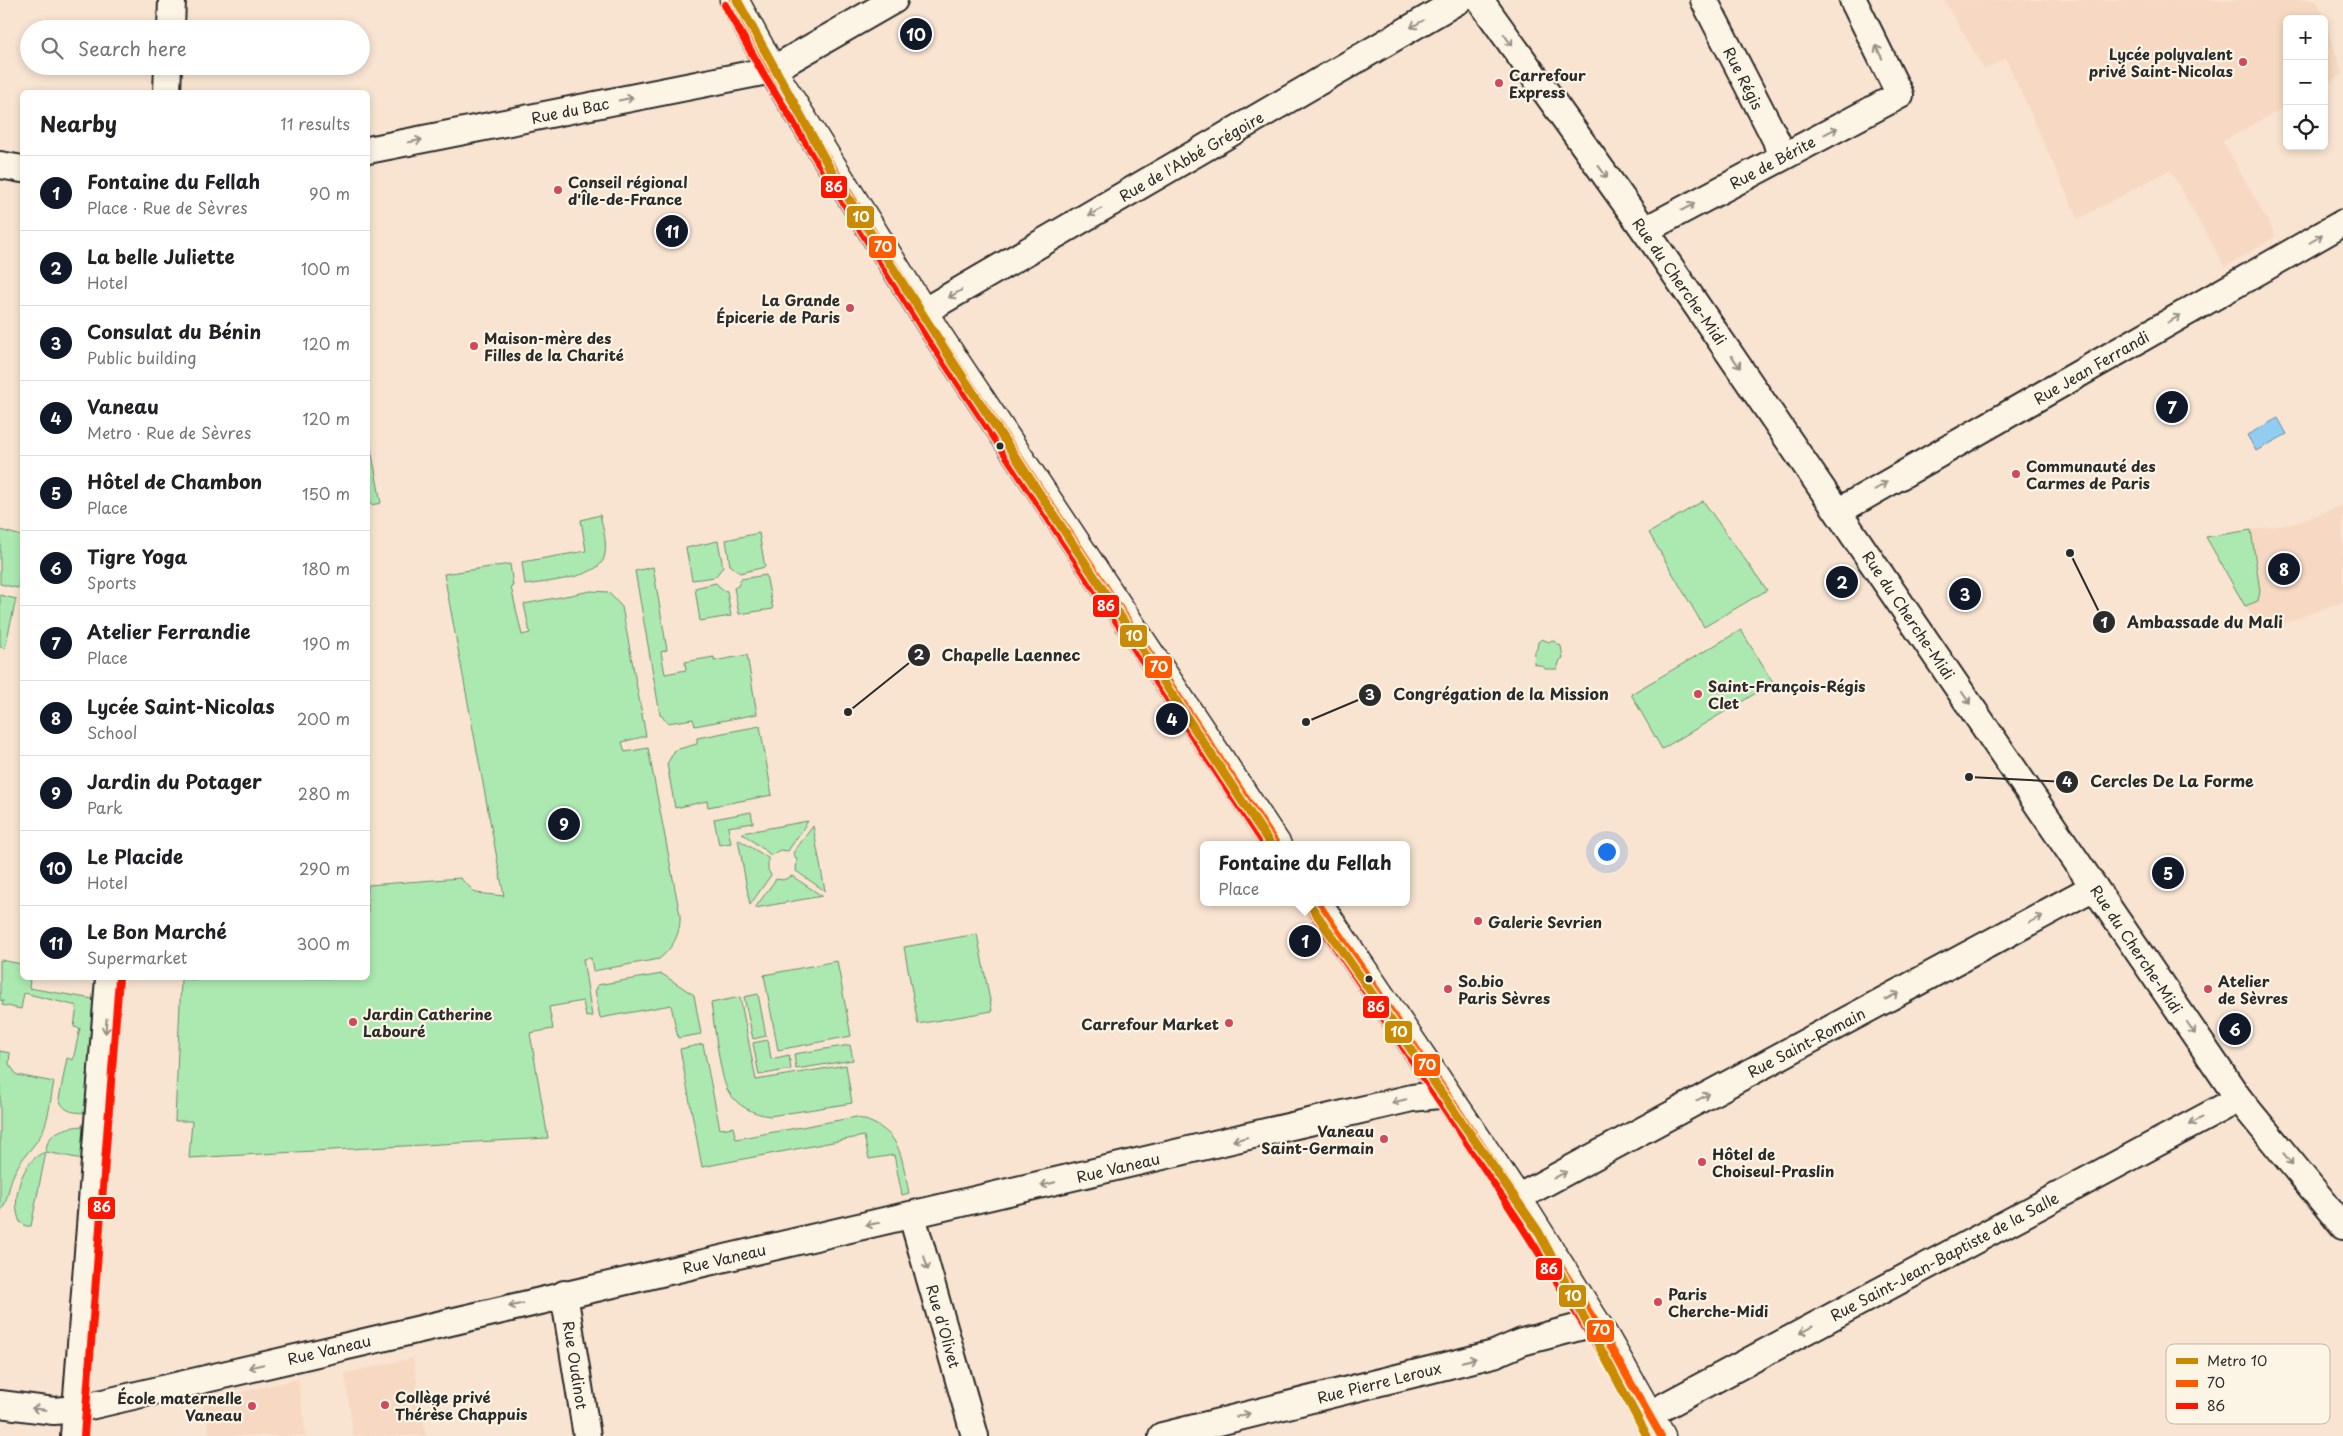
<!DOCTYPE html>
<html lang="en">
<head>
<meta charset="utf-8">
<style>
  :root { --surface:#fff; --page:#f6f6f6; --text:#202124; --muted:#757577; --line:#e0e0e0; --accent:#111827 }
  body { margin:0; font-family:"Playpen Sans",sans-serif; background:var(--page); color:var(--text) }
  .controls { position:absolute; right:15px; top:15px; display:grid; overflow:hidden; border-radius:8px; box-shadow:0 2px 8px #0003 }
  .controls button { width:45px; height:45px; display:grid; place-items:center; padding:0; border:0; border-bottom:1px solid var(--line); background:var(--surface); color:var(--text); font:25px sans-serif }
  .you { position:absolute; left:1606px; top:851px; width:18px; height:18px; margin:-12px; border:4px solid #fff; border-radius:50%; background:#1a73e8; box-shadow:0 0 0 8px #1a73e833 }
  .badge { display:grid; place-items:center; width:32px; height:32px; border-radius:50%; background:var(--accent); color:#fff; font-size:16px; font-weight:700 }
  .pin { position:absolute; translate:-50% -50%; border:2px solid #fff; box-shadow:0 1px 5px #0006 }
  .popup { position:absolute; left:1200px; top:841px; width:210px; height:65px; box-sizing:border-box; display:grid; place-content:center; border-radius:8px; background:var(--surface); filter:drop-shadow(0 1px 4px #0005); font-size:16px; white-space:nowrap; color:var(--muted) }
  .popup b { font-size:19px; color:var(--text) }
  .popup::after { content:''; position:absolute; left:50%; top:100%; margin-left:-10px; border:10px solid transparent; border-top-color:var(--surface) }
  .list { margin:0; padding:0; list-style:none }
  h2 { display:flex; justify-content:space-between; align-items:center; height:65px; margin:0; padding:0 20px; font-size:21px }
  h2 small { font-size:16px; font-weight:400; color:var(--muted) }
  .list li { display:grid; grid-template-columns:32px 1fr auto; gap:15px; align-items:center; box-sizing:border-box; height:75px; padding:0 20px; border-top:1px solid var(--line) }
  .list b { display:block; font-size:19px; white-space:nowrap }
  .list p { margin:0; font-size:16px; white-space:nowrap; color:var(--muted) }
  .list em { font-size:16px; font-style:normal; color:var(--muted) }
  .icon { flex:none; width:28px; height:28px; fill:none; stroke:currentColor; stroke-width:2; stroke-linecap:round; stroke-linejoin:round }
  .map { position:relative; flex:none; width:2343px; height:1436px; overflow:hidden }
  .search { position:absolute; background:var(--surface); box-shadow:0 2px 8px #0003; left:20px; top:20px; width:350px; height:55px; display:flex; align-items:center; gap:12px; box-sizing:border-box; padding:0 18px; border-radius:28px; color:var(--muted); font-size:19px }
  .panel { position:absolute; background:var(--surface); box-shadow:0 2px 8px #0003; left:20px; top:90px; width:350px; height:890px; border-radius:8px }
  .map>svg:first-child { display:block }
</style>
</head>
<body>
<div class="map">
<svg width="2343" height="1436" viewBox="0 0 2343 1436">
  <rect width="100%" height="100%" fill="#f9e4d1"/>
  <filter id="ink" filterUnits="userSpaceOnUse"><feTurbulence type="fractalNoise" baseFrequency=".02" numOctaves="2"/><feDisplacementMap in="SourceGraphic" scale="10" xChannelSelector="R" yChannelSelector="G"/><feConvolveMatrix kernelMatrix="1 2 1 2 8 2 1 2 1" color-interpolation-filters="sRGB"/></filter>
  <g filter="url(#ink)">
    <g fill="#f7d9c3">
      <path d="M1944 0H2317L2324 19H2287V106L2223 141 2276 236 2225 267 2170 170 2078 219 2006 59 1984 69Z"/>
      <path d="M2324 20 2343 74 2324 86Z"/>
      <path d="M2343 505V602L2260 632 2206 537 2296 523Z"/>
      <path d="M413 1358 426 1436H353L345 1373Z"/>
      <path d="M298 1379 306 1436H210L202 1401Z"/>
    </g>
    <g fill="#abe9b0" stroke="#6b8a6e">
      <path d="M369 438 381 503 371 505 368 488V439Z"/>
      <path d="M1703 501 1767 590 1704 627 1649 533Z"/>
      <path d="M600 515C603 528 608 545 604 558 598 578 544 582 525 585L522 562 586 551 581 520Z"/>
      <path d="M0 530 22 536V562L18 588 0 584Z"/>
      <path d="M2251 530 2260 591 2258 601 2245 606 2206 537Z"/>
      <path d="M759 533 765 567 740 573 730 565 726 540Z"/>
      <path d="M718 541 723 567 715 577 692 580 686 548Z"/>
      <path d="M510 564 513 586 511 587 522 635 530 633 524 604 591 591 608 592 622 607 646 736 622 742 625 752 648 748 680 915C681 933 673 948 659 959L593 971 591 958 583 959 592 1016 586 1017 583 1001 549 1007 553 1029 530 1033 548 1138 189 1158 192 1121H175L181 979 198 980 199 978H368V885L460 878 476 893 504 896 444 574Z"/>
      <path d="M653 567 667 650 661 652 665 674 686 670 685 662 714 657V661L747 655 757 714 695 726 693 719 668 723 660 714 635 571Z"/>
      <path d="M766 575 773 609 739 614 734 588 738 586 741 579Z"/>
      <path d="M716 583 722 590 727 591 731 616 700 621 695 588Z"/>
      <path d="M0 595 16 599 5 648 0 647Z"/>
      <path d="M1741 630 1773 683 1662 749 1631 694Z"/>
      <path d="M1542 639 1549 642 1552 640 1561 646 1563 658 1560 660 1557 669H1545L1543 666 1534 664 1535 651 1537 649 1538 642Z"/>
      <path d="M760 726 772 795 708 807 707 801 675 808 667 764 675 750 697 744V738Z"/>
      <path d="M751 812 753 823 728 827 731 843 719 845 714 819Z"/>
      <path d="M808 821 788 851 780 850 771 855 742 833Z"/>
      <path d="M813 826 825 891 796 871 797 860 793 853Z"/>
      <path d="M738 839 768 858V870L771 875 750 905Z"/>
      <path d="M792 876 822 896 755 908 776 879 783 880Z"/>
      <path d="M977 934 992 1011 918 1024 904 947Z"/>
      <path d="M0 960 22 964V978H30L29 988 93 999 85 1113C72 1112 64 1112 59 1099L67 1058 73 1060 80 1028 74 1027 77 1006 24 993 21 1009 2 1005 3 1001 0 1000Z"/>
      <path d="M837 961 851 1036 778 1050 764 975Z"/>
      <path d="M662 974 694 995 701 1034 678 1038 671 1005 600 1018 595 990 597 989V985Z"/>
      <path d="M758 994 766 1036 753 1039 744 997Z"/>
      <path d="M740 997 756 1080 846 1065 852 1103 770 1116C753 1114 737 1106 728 1091 720 1077 714 1022 711 1003Z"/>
      <path d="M768 1040 771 1059 789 1055 791 1069 759 1075 753 1043Z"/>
      <path d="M703 1044 720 1129 733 1127 736 1139 856 1117C902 1130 900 1152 909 1193L902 1195 894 1155 869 1159 864 1136 702 1167 680 1049Z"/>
      <path d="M850 1045 853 1060 796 1069 794 1054Z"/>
      <path d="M0 1051 10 1053 9 1064 17 1075 54 1082C50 1100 49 1123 39 1138 30 1151 19 1161 13 1176 8 1187 8 1203 0 1212Z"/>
      <path d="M84 1126 82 1159 46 1152 31 1226H26L20 1222C10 1201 22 1158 46 1152 46 1131 67 1127 84 1126Z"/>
    </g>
    <path fill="#91cdf1" stroke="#688ca2" d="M2278 418 2287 434 2256 451 2247 435Z"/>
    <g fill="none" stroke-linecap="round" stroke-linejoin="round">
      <g stroke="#2b2b2b" stroke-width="30">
        <g id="street">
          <path d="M1480 0 1656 246 2239 1099 2343 1226"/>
          <path d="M1704 0 1776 140 1781 157"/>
          <path d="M171 29 172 0"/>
          <path d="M167 92 168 66"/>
          <path d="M368 150 772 70 894 0"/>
          <path d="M0 165 22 169"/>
          <path d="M1645 230 1900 95 1853 0"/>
          <path d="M923 312 1459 0"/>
          <path d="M1839 511 2343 223"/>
          <path d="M1517 1198 2094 887"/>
          <path d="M912 1216 975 1436"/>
          <path d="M564 1294 587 1436"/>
          <path d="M0 1404 54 1411 77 1409 1412 1098 1447 1094"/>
          <path d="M1650 1414 2239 1099"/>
          <path d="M74 1436 109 978"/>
          <path d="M1162 1436 1494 1354 1522 1342 1595 1323"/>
        </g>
      </g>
      <g stroke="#2b2b2b" stroke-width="31">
        <g id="secondary">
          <path d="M734 0 772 70 935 331 1277 845"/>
          <path d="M1317 902 1517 1198 1603 1334 1661 1436"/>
        </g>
      </g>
      <use href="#street" stroke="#fcf5e5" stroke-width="26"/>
      <use href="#secondary" stroke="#fcf5e5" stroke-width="28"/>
      <g stroke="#fcf5e5" stroke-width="11">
        <g id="bus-1">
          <path d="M734 0 772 70 935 331 1277 845"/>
          <path d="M1317 902 1517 1198 1603 1334 1661 1436"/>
        </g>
      </g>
      <g stroke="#fcf5e5" stroke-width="11">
        <g id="bus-2">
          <path d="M725 5 764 75 927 336 1265 845"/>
          <path d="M1309 908C1426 1081 1546 1253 1649 1436"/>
          <path d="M84 1436 119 979"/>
        </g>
      </g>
      <use href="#bus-1" stroke="#ff5a00" stroke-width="8"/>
      <use href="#bus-2" stroke="#ff1400" stroke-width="8"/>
      <g stroke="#fcf5e5" stroke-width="12">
        <g id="metro-1">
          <path d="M737 0 833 174 951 359 1271 845"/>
          <path d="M1308 902 1538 1231 1647 1436"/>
        </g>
      </g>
      <use href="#metro-1" stroke="#ca8b04" stroke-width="9"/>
    </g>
    <defs><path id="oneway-shaft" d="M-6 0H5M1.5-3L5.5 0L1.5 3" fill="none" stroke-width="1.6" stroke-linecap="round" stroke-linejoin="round" transform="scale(1.25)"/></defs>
    <g stroke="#949088">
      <use href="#oneway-shaft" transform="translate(1417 24) rotate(150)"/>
      <use href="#oneway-shaft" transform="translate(1508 40) rotate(54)"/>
      <use href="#oneway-shaft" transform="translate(1879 52) rotate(-116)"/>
      <use href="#oneway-shaft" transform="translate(626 99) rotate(-11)"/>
      <use href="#oneway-shaft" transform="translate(1831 131) rotate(-27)"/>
      <use href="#oneway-shaft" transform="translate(415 141) rotate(-11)"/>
      <use href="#oneway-shaft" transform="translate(1603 172) rotate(54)"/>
      <use href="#oneway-shaft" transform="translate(1688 207) rotate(-28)"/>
      <use href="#oneway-shaft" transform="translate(1095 212) rotate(150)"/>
      <use href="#oneway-shaft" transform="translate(2316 239) rotate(-30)"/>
      <use href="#oneway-shaft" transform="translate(955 294) rotate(149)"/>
      <use href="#oneway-shaft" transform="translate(2174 319) rotate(-30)"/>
      <use href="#oneway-shaft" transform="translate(1736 362) rotate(55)"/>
      <use href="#oneway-shaft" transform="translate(1881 486) rotate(-30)"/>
      <use href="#oneway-shaft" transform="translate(1966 698) rotate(56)"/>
      <use href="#oneway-shaft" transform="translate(2036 919) rotate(-28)"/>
      <use href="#oneway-shaft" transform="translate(1892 996) rotate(-28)"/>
      <use href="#oneway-shaft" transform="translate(106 1026) rotate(94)"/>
      <use href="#oneway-shaft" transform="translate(2191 1028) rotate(56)"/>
      <use href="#oneway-shaft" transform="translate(1703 1097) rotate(-28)"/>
      <use href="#oneway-shaft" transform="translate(1399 1101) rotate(167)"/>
      <use href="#oneway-shaft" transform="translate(2196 1121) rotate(152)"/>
      <use href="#oneway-shaft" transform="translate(1240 1139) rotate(167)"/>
      <use href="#oneway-shaft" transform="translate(2288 1159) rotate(51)"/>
      <use href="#oneway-shaft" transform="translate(1560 1175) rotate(-28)"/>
      <use href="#oneway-shaft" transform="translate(1048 1184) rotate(167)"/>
      <use href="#oneway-shaft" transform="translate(873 1224) rotate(168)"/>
      <use href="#oneway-shaft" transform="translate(926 1263) rotate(74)"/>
      <use href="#oneway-shaft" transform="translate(516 1305) rotate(167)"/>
      <use href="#oneway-shaft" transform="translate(1806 1330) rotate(152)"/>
      <use href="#oneway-shaft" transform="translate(1469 1360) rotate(-14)"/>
      <use href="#oneway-shaft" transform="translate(256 1366) rotate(167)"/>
      <use href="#oneway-shaft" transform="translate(39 1409) rotate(-173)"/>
      <use href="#oneway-shaft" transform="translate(1243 1415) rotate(-14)"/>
    </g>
  </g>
  <g fill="#d1495b" stroke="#fcf5e5" stroke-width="2">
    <circle cx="2243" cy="62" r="5"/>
    <circle cx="1499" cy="83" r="5"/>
    <circle cx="558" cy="190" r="5"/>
    <circle cx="850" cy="308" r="5"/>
    <circle cx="474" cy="346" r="5"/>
    <circle cx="2016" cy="474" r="5"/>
    <circle cx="1698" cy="694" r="5"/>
    <circle cx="1478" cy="921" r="5"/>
    <circle cx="1448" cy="989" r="5"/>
    <circle cx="2208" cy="989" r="5"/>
    <circle cx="353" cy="1022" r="5"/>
    <circle cx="1229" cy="1023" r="5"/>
    <circle cx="1384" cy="1139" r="5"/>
    <circle cx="1702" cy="1162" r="5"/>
    <circle cx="1658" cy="1302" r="5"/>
    <circle cx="385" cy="1405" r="5"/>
    <circle cx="252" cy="1406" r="5"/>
  </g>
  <g fill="#2b2b2b" stroke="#fcf5e5" stroke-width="2">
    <circle cx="1000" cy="446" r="4.5"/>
    <circle cx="1369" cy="979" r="4.5"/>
  </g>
  <g text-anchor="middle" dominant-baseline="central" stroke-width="4.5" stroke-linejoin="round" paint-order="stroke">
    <g font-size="15" font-weight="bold" fill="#2b2b2b" stroke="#fcf5e5" text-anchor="start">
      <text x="2233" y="53" text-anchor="end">Lycée polyvalent<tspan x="2233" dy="17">privé Saint-Nicolas</tspan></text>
      <text x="1509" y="74">Carrefour<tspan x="1509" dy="17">Express</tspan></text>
      <text x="568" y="181">Conseil régional<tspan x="568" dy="17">d'Île-de-France</tspan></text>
      <text x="840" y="299" text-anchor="end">La Grande<tspan x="840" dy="17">Épicerie de Paris</tspan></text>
      <text x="484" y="337">Maison-mère des<tspan x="484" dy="17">Filles de la Charité</tspan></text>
      <text x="2026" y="465">Communauté des<tspan x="2026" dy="17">Carmes de Paris</tspan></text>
      <text x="1708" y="685">Saint-François-Régis<tspan x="1708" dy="17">Clet</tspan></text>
      <text x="1488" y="921">Galerie Sevrien</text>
      <text x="1458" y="980">So.bio<tspan x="1458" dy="17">Paris Sèvres</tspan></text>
      <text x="2218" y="980">Atelier<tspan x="2218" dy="17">de Sèvres</tspan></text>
      <text x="363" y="1013">Jardin Catherine<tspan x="363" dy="17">Labouré</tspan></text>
      <text x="1219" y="1023" text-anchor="end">Carrefour Market</text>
      <text x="1374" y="1130" text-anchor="end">Vaneau<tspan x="1374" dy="17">Saint-Germain</tspan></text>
      <text x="1712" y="1153">Hôtel de<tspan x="1712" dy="17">Choiseul-Praslin</tspan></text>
      <text x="1668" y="1293">Paris<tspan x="1668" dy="17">Cherche-Midi</tspan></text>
      <text x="395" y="1396">Collège privé<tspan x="395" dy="17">Thérèse Chappuis</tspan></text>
      <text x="242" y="1397" text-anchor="end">École maternelle<tspan x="242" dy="17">Vaneau</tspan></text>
    </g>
    <g font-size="15" fill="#2b2b2b" stroke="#fcf5e5">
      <text transform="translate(1744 78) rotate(63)">Rue Régis</text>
      <text transform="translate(570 110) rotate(-11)">Rue du Bac</text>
      <text transform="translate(1191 156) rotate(-30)">Rue de l'Abbé Grégoire</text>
      <text transform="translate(1772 162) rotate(-28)">Rue de Bérite</text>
      <text transform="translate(1680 281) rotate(55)">Rue du Cherche-Midi</text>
      <text transform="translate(2091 367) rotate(-30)">Rue Jean Ferrandi</text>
      <text transform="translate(1909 615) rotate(56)">Rue du Cherche-Midi</text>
      <text transform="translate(2137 949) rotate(56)">Rue du Cherche-Midi</text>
      <text transform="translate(1806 1042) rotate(-28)">Rue Saint-Romain</text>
      <text transform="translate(1118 1167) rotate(-13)">Rue Vaneau</text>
      <text transform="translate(1944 1256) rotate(-28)">Rue Saint-Jean-Baptiste de la Salle</text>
      <text transform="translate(724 1258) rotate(-13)">Rue Vaneau</text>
      <text transform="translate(944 1326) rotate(74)">Rue d'Olivet</text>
      <text transform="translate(329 1349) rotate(-13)">Rue Vaneau</text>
      <text transform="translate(576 1365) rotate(81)">Rue Oudinot</text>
      <text transform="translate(1379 1382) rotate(-14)">Rue Pierre Leroux</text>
    </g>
  </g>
  <rect x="2166" y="1344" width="164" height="80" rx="8" fill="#fcf5e5" stroke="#bdb8ad" stroke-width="1"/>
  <rect x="2176" y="1358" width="22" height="6" fill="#ca8b04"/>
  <rect x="2176" y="1380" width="22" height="7" fill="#ff5a00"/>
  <rect x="2176" y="1403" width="22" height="6" fill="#ff1400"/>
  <g font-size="14" fill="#2b2b2b">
    <text x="2207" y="1366">Metro 10</text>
    <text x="2207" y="1388">70</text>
    <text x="2207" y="1411">86</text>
  </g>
  <path fill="none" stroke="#2b2b2b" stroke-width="2" d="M2070 553L2104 622M848 712L919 655M1306 722L1370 695M1969 777L2067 782"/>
  <g fill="#2b2b2b" stroke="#fcf5e5" stroke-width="2">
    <circle cx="2070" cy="553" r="5"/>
    <circle cx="848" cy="712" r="5"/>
    <circle cx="1306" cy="722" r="5"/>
    <circle cx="1969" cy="777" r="5"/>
    <circle cx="2104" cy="622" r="12"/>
    <circle cx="919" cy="655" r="12"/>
    <circle cx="1370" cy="695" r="12"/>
    <circle cx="2067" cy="782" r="12"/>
  </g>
  <g font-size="15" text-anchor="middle" font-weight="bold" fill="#fff">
    <text x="2104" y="628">1</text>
    <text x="919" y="660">2</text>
    <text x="1370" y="700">3</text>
    <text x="2067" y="787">4</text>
  </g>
  <g font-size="16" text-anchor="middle" font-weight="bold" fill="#2b2b2b" stroke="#fcf5e5" stroke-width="4.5" stroke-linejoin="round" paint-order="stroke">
    <text x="2205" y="628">Ambassade du Mali</text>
    <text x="1011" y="661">Chapelle Laennec</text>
    <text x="1501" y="700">Congrégation de la Mission</text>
    <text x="2172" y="787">Cercles De La Forme</text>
  </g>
  <g stroke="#fcf5e5" stroke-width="2">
    <rect x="820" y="175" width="28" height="24" rx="5" fill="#ff1400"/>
    <rect x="846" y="205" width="29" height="24" rx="5" fill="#ca8b04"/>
    <rect x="868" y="235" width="29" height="24" rx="5" fill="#ff5a00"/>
    <rect x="1092" y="594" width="28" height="24" rx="5" fill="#ff1400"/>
    <rect x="1119" y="624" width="29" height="24" rx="5" fill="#ca8b04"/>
    <rect x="1144" y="655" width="29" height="24" rx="5" fill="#ff5a00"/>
    <rect x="1362" y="995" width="28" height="24" rx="5" fill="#ff1400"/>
    <rect x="1384" y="1020" width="29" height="24" rx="5" fill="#ca8b04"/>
    <rect x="1413" y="1053" width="28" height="24" rx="5" fill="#ff5a00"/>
    <rect x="87" y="1196" width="29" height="24" rx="5" fill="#ff1400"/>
    <rect x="1535" y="1257" width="28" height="24" rx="5" fill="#ff1400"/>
    <rect x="1558" y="1284" width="29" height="24" rx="5" fill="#ca8b04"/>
    <rect x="1586" y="1319" width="29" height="24" rx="5" fill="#ff5a00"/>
  </g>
  <g font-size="14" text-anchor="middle" font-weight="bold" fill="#fff">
    <text x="834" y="192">86</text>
    <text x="861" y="222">10</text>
    <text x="883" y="252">70</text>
    <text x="1106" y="611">86</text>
    <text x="1134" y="641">10</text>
    <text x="1159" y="672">70</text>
    <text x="1376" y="1012">86</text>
    <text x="1399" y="1037">10</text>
    <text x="1427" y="1070">70</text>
    <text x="102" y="1212">86</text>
    <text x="1549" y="1274">86</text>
    <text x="1573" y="1301">10</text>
    <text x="1601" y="1335">70</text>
  </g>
</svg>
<div class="controls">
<button>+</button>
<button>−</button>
<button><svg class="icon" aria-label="locate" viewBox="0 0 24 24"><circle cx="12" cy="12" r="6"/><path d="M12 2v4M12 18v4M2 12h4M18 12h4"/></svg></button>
</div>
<div class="you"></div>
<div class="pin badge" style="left:1305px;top:941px">1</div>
<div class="popup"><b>Fontaine du Fellah</b>Place</div>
<div class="pin badge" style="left:1842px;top:582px">2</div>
<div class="pin badge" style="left:1965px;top:594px">3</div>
<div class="pin badge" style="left:1172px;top:719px">4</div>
<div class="pin badge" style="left:2168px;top:873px">5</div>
<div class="pin badge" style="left:2235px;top:1029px">6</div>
<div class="pin badge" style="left:2172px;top:407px">7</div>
<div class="pin badge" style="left:2284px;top:569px">8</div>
<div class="pin badge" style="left:564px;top:824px">9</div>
<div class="pin badge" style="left:916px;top:34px">10</div>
<div class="pin badge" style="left:672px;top:231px">11</div>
<div class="search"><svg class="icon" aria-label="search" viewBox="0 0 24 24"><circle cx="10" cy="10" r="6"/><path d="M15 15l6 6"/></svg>Search here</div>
<section class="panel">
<h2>Nearby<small>11 results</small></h2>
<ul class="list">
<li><span class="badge">1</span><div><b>Fontaine du Fellah</b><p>Place · Rue de Sèvres</p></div><em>90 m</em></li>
<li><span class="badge">2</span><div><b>La belle Juliette</b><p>Hotel</p></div><em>100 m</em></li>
<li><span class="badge">3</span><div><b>Consulat du Bénin</b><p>Public building</p></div><em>120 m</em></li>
<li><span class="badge">4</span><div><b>Vaneau</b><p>Metro · Rue de Sèvres</p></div><em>120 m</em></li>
<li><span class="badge">5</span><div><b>Hôtel de Chambon</b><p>Place</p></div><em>150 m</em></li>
<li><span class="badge">6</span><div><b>Tigre Yoga</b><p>Sports</p></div><em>180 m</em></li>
<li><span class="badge">7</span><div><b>Atelier Ferrandie</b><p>Place</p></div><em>190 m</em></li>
<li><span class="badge">8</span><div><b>Lycée Saint-Nicolas</b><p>School</p></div><em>200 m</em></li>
<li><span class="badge">9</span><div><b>Jardin du Potager</b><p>Park</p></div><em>280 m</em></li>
<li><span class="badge">10</span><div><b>Le Placide</b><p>Hotel</p></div><em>290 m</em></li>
<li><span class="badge">11</span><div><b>Le Bon Marché</b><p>Supermarket</p></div><em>300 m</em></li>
</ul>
</section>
</div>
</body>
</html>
